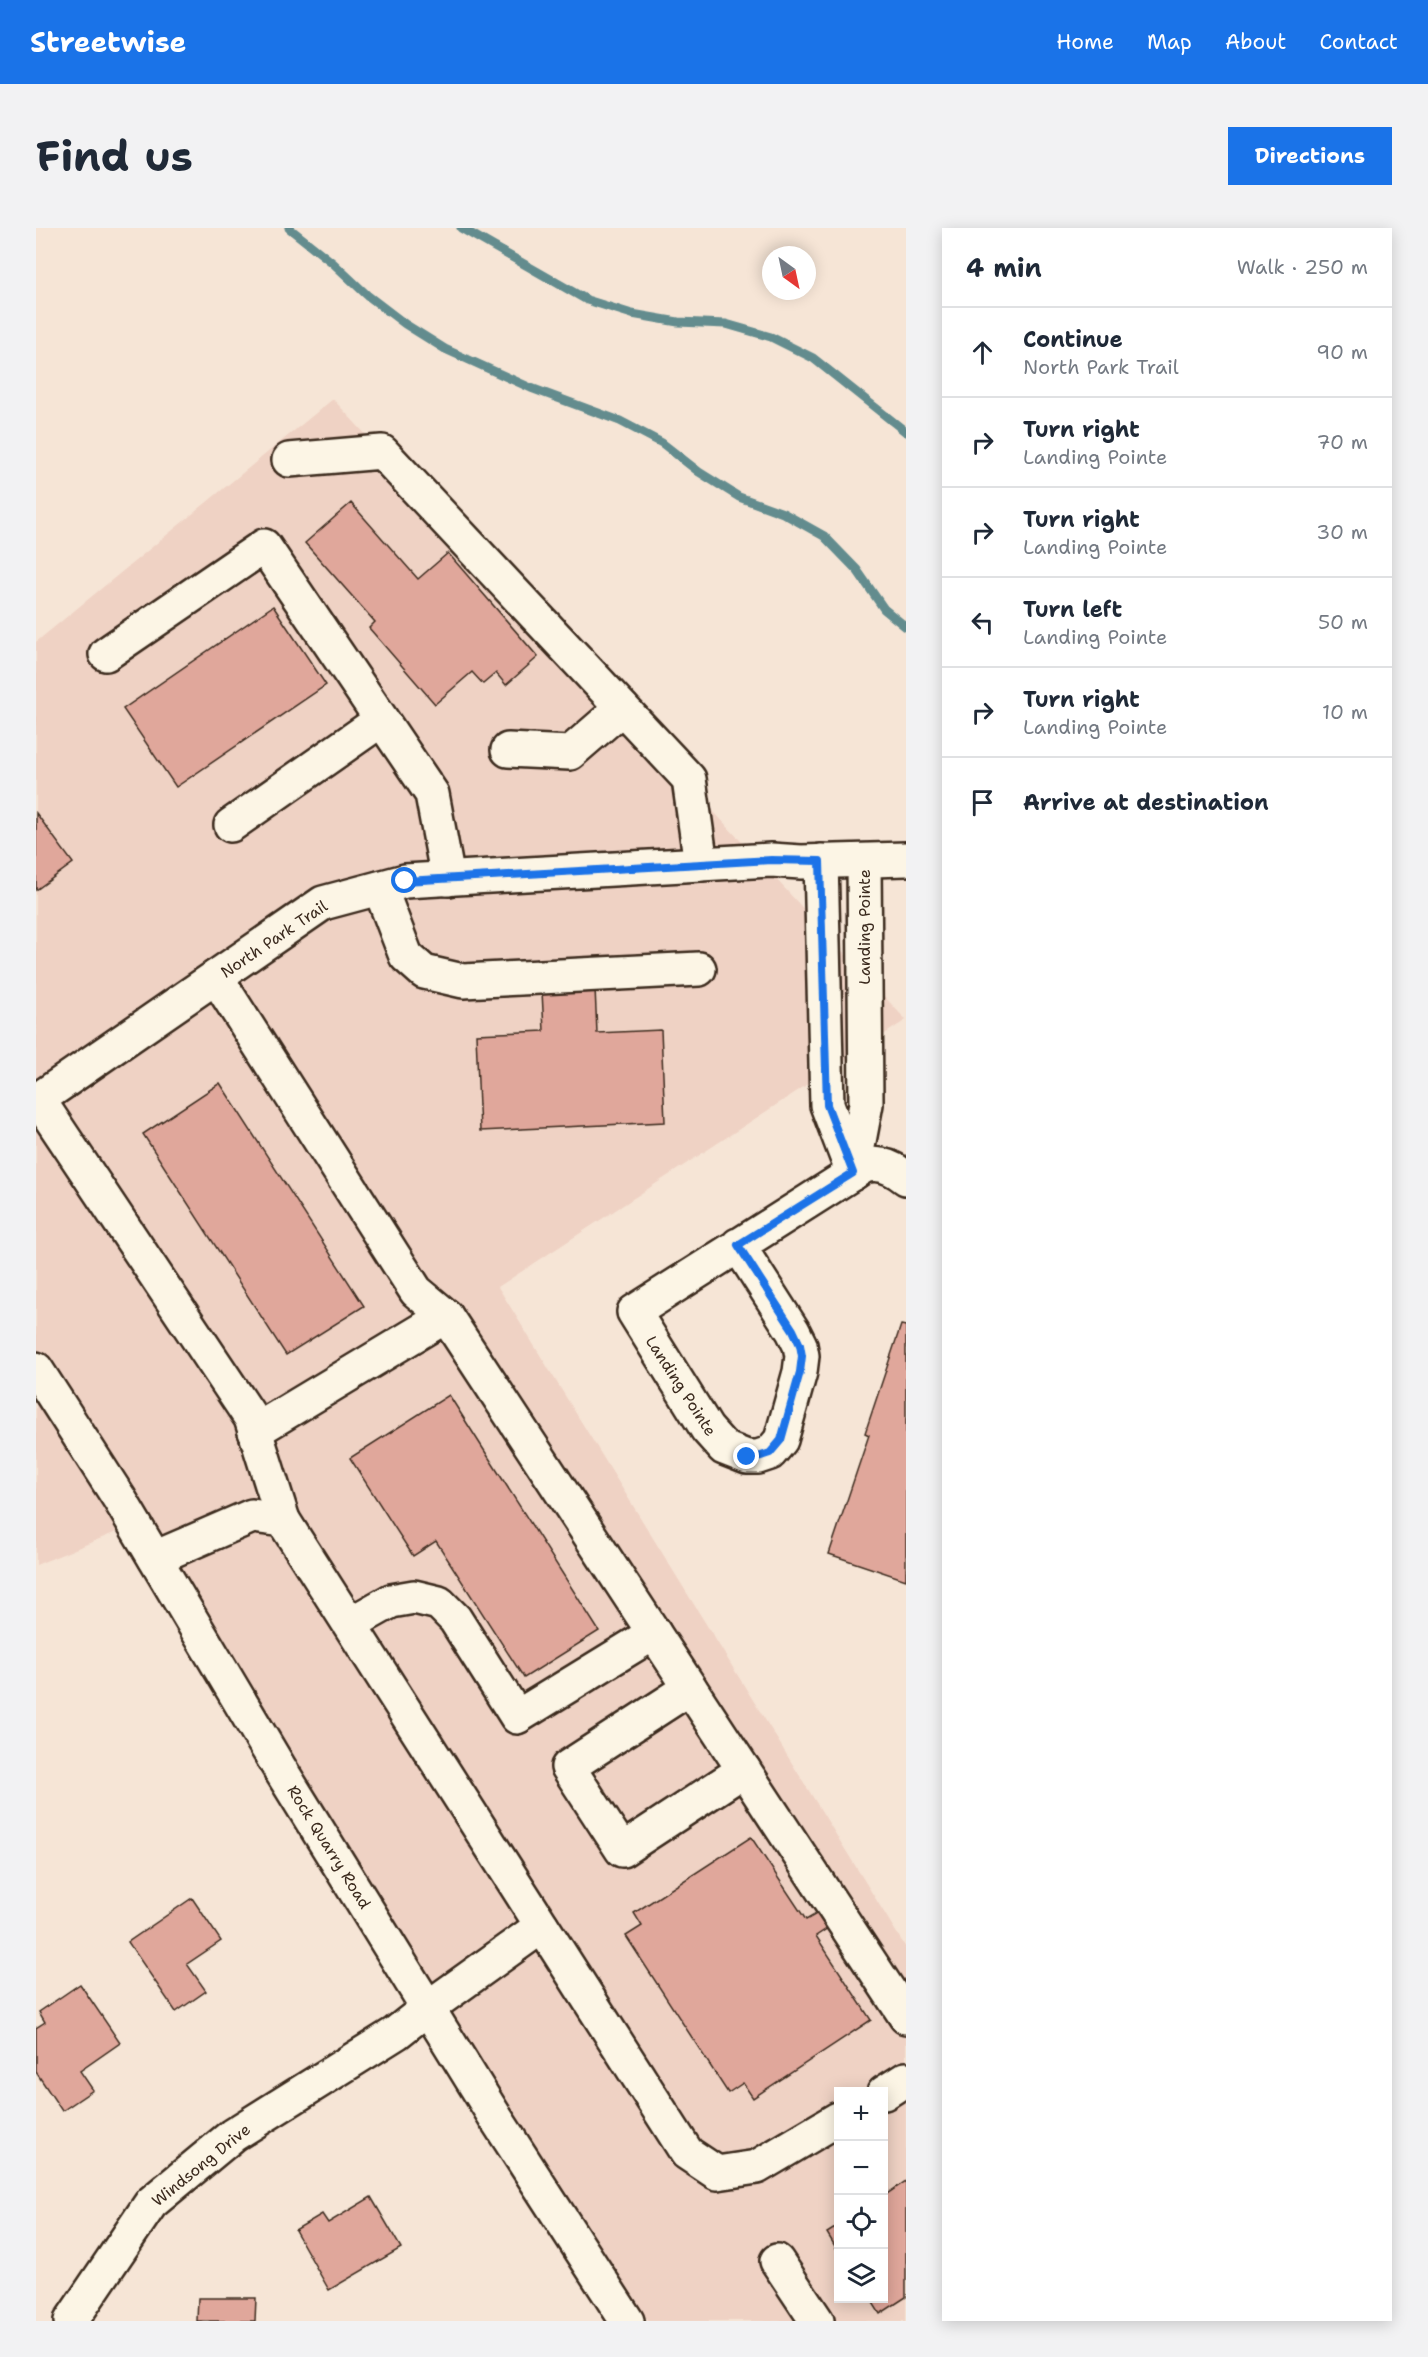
<!DOCTYPE html>
<html lang="en">
<head>
<meta charset="utf-8">
<style>
  :root { --surface:#fff; --page:#f2f2f3; --text:#1f2937; --muted:#747a83; --line:#e0e1e3; --accent:#1a73e8 }
  body { margin:0; font-family:"Shantell Sans",sans-serif; background:var(--page); color:var(--text) }
  .controls { position:absolute; right:18px; bottom:18px; display:grid; overflow:hidden; border-radius:0px; box-shadow:0 3px 15px #0003 }
  .controls button { width:54px; height:54px; display:grid; place-items:center; padding:0; border:0; border-bottom:2px solid var(--line); background:var(--surface); color:var(--text); font:30px sans-serif }
  .compass { position:absolute; left:726px; top:18px; width:54px; height:54px; border-radius:50%; background:var(--surface); box-shadow:0 3px 15px #0003; rotate:147deg }
  .stop { position:absolute; width:18px; height:18px; margin:-14px; border:4px solid #1a73e8; border-radius:50%; background:#fff }
  .stop.end { background:#1a73e8; border-color:#fff; box-shadow:0 2px 6px #0008 }
  .list { margin:0; padding:0; list-style:none }
  h2 { display:flex; justify-content:space-between; align-items:center; height:78px; margin:0; padding:0 24px; font-size:26px }
  h2 small { font-size:20px; font-weight:400; color:var(--muted) }
  .list li { display:grid; grid-template-columns:39px 1fr auto; gap:18px; align-items:center; box-sizing:border-box; height:90px; padding:0 24px; border-top:2px solid var(--line) }
  .list b { display:block; font-size:22px; white-space:nowrap }
  .list p { margin:0; font-size:20px; white-space:nowrap; color:var(--muted) }
  .list em { font-size:20px; font-style:normal; color:var(--muted) }
  .icon { flex:none; width:33px; height:33px; fill:none; stroke:currentColor; stroke-width:2; stroke-linecap:round; stroke-linejoin:round }
  .map { position:relative; flex:none; width:870px; height:2093px; overflow:hidden; border-radius:0px }
  header { display:flex; align-items:center; gap:36px; box-sizing:border-box; height:84px; padding:0 30px; background:var(--accent); color:#fff }
  header strong { font-size:28px }
  nav { display:flex; gap:33px; margin-inline-start:auto; font-size:21px }
  .intro { display:flex; align-items:center; justify-content:space-between; box-sizing:border-box; height:144px; padding:0 36px }
  h1 { margin:0; font-size:42px }
  .button { padding:15px 27px; border-radius:0px; background:var(--accent); color:#fff; font-size:21px; font-weight:700 }
  main { display:flex; gap:36px; padding:0 36px }
  aside { flex:1; background:var(--surface); border-radius:0px; box-shadow:0 3px 15px #0003 }
  .map>svg:first-child { display:block }
</style>
</head>
<body>
<header>
<strong>Streetwise</strong>
<nav><a>Home</a><a>Map</a><a>About</a><a>Contact</a></nav>
</header>
<div class="intro"><h1>Find us</h1><a class="button">Directions</a></div>
<main>
<div class="map">
<svg width="870" height="2093" viewBox="0 0 870 2093">
  <rect width="100%" height="100%" fill="#f6e5d6"/>
  <filter id="ink" filterUnits="userSpaceOnUse"><feTurbulence type="fractalNoise" baseFrequency=".0167" numOctaves="2"/><feDisplacementMap in="SourceGraphic" scale="12" xChannelSelector="R" yChannelSelector="G"/><feConvolveMatrix kernelMatrix="1 2 1 2 8 2 1 2 1" color-interpolation-filters="sRGB"/></filter>
  <g filter="url(#ink)">
    <path fill="#efd2c4" fill-rule="evenodd" d="M297 171 870 792 462 1059 870 1720V2093H612L95 1298 0 1337V414ZM802 1864H848V2070H802Z"/>
    <g fill="none" stroke-linecap="round" stroke-linejoin="round">
      <g stroke="#638c8e" stroke-width="9">
        <path d="M253 0 297 35 331 67 369 96 409 121 495 160 584 193 626 215 663 244 703 269 747 285 788 308 821 342 848 381 870 399"/>
        <path d="M425 0 551 72 596 86 642 94 690 96 735 109 777 130 870 204"/>
      </g>
    </g>
    <g fill="#e0a79b" stroke="#3b2a1e" stroke-width="1.5">
      <path d="M315 275 382 351 412 325 502 429 470 457 460 445 447 456 436 444 399 476 333 400 339 394 269 315Z"/>
      <path d="M237 378 290 457 140 559 87 481Z"/>
      <path d="M0 585 37 635 0 662Z"/>
      <path d="M559 760 561 805 625 802 629 894 444 903 440 806 508 803 506 763Z"/>
      <path d="M184 855 328 1078 250 1127 107 906Z"/>
      <path d="M865 1097 870 1098V1352L793 1326 833 1207 829 1205Z"/>
      <path d="M413 1167 563 1403 488 1450 400 1313 377 1328 314 1230Z"/>
      <path d="M715 1609 770 1692 782 1685 792 1700 780 1708 835 1792 717 1870 707 1855 692 1865 590 1708 606 1698 598 1685Z"/>
      <path d="M156 1670 185 1713 151 1736 170 1763 140 1784 92 1714Z"/>
      <path d="M44 1756 84 1815 44 1843 57 1862 26 1883 0 1844V1800L9 1794 3 1784Z"/>
      <path d="M870 1953V2069L844 2086 834 2070H848V1968Z"/>
      <path d="M335 1969 365 2020 293 2062 259 2002 286 1986 292 1995Z"/>
      <path d="M802 1998V2023L791 2005Z"/>
      <path d="M162 2070H220L219 2093H161Z"/>
    </g>
    <g fill="none" stroke-linecap="round" stroke-linejoin="round">
      <g stroke="#3b2a1e" stroke-width="38">
        <g id="minor">
          <path d="M253 232 346 224 653 551 665 636"/>
          <path d="M70 426 228 318 396 566 412 651"/>
          <path d="M472 522 534 525 586 480"/>
          <path d="M195 597 345 492"/>
          <path d="M785 633 791 877 817 945"/>
          <path d="M344 660 370 728 388 744 427 753 663 741"/>
          <path d="M180 749 380 1063 410 1088 870 1789"/>
          <path d="M2 871 215 1190 247 1292"/>
          <path d="M0 873 287 675 369 653 735 632 765 634 870 631"/>
          <path d="M817 945 830 876 828 633"/>
          <path d="M702 1017 757 1103 764 1117 766 1128 764 1144 745 1212 734 1225 722 1229H711L688 1220 671 1201 598 1084 828 938C844 933 858 940 870 950"/>
          <path d="M0 1141 83 1270 244 1541 461 1892 591 2093"/>
          <path d="M219 1203 410 1088"/>
          <path d="M119 1330 216 1288 247 1292 651 1925 681 1945 721 1939 802 1891"/>
          <path d="M314 1396 355 1373 378 1369 403 1375 419 1391 481 1489 618 1405"/>
          <path d="M654 1460 532 1539 586 1622 708 1542"/>
          <path d="M848 1865 870 1851"/>
          <path d="M741 2033 781 2093"/>
          <path d="M35 2093 115 1975 197 1907 360 1805 393 1779 506 1698"/>
        </g>
      </g>
      <use href="#minor" stroke="#fcf5e5" stroke-width="33"/>
    </g>
  </g>
  <g fill="none" stroke-linecap="round" stroke-linejoin="round" filter="url(#ink)">
    <path stroke="#1a73e8" stroke-width="8" d="M369 653 735 632 784 633 791 877 817 945 702 1017 757 1102 764 1117 766 1128 764 1144 745 1212 734 1225 722 1229H711"/>
  </g>
  <g text-anchor="middle" dominant-baseline="central" stroke-width="4.5" stroke-linejoin="round" paint-order="stroke">
    <g font-size="16" fill="#3b2a1e" stroke="#fcf5e5">
      <text transform="translate(828 699) rotate(-90)">Landing Pointe</text>
      <text transform="translate(238 711) rotate(-34)">North Park Trail</text>
      <text transform="translate(645 1158) rotate(57)">Landing Pointe</text>
      <text transform="translate(293 1619) rotate(58)">Rock Quarry Road</text>
      <text transform="translate(165 1937) rotate(-39)">Windsong Drive</text>
    </g>
  </g>
</svg>
<div class="controls">
<button>+</button>
<button>−</button>
<button><svg class="icon" aria-label="locate" viewBox="0 0 24 24"><circle cx="12" cy="12" r="6"/><path d="M12 2v4M12 18v4M2 12h4M18 12h4"/></svg></button>
<button><svg class="icon" aria-label="layers" viewBox="0 0 24 24"><path d="M12 4l9 5-9 5-9-5zM3 14l9 5 9-5"/></svg></button>
</div>
<svg class="compass" viewBox="-18 -18 36 36"><path d="M0-13l5 13h-10z" fill="#e53935"/><path d="M0 13l5-13h-10z" fill="#747a83"/></svg>
<div class="stop" style="left:369px;top:653px"></div>
<div class="stop end" style="left:711px;top:1229px"></div>
</div>
<aside>
<h2>4 min<small>Walk · 250 m</small></h2>
<ul class="list">
<li><svg class="icon" aria-label="ahead" viewBox="0 0 24 24"><path d="M12 20V5M6 11l6-6 6 6"/></svg><div><b>Continue</b><p>North Park Trail</p></div><em>90 m</em></li>
<li><svg class="icon" aria-label="right" viewBox="0 0 24 24"><path d="M7 20v-9h11M14 6l5 5-5 5"/></svg><div><b>Turn right</b><p>Landing Pointe</p></div><em>70 m</em></li>
<li><svg class="icon" aria-label="right" viewBox="0 0 24 24"><path d="M7 20v-9h11M14 6l5 5-5 5"/></svg><div><b>Turn right</b><p>Landing Pointe</p></div><em>30 m</em></li>
<li><svg class="icon" aria-label="left" viewBox="0 0 24 24"><path d="M17 20v-9H6M10 6l-5 5 5 5"/></svg><div><b>Turn left</b><p>Landing Pointe</p></div><em>50 m</em></li>
<li><svg class="icon" aria-label="right" viewBox="0 0 24 24"><path d="M7 20v-9h11M14 6l5 5-5 5"/></svg><div><b>Turn right</b><p>Landing Pointe</p></div><em>10 m</em></li>
<li><svg class="icon" aria-label="arrive" viewBox="0 0 24 24"><path d="M6 21V4h12l-3 4 3 4H6"/></svg><div><b>Arrive at destination</b></div></li>
</ul>
</aside>
</main>
</body>
</html>
